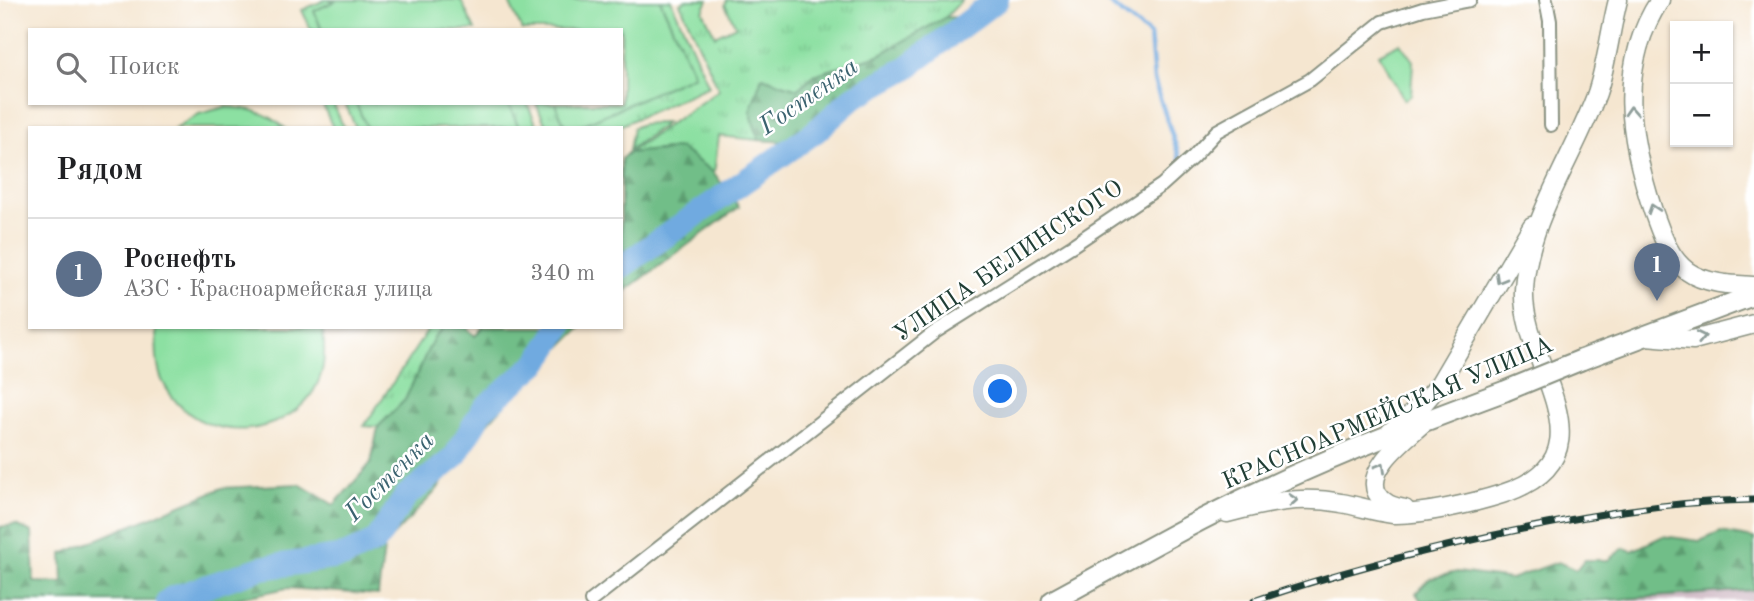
<!DOCTYPE html>
<html lang="ru">
<head>
<meta charset="utf-8">
<style>
  :root { --surface:#fff; --page:#f6f6f6; --text:#202124; --muted:#757577; --line:#e0e0e0; --accent:#b5179e }
  body { margin:0; font-family:"Old Standard TT",serif; background:var(--page); color:var(--text) }
  .controls { position:absolute; right:21px; top:21px; display:grid; overflow:hidden; border-radius:0px; box-shadow:0 2px 5px #0004 }
  .controls button { width:63px; height:63px; display:grid; place-items:center; padding:0; border:0; border-bottom:2px solid var(--line); background:var(--surface); color:var(--text); font:35px sans-serif }
  .you { position:absolute; left:1001px; top:392px; width:24px; height:24px; margin:-18px; border:5px solid #fff; border-radius:50%; background:#1a73e8; box-shadow:0 0 0 10px #1a73e833 }
  .badge { display:grid; place-items:center; width:46px; height:46px; border-radius:50%; background:var(--accent); color:#fff; font-size:23px; font-weight:700 }
  .pin { position:absolute; translate:-50% -58px; filter:drop-shadow(0 2px 4px #0008) }
  .pin::after { content:''; position:absolute; top:37px; width:24px; height:21px; background:inherit; clip-path:polygon(0 0,100% 0,50% 100%) }
  .list { margin:0; padding:0; list-style:none }
  h2 { display:flex; justify-content:space-between; align-items:center; height:91px; margin:0; padding:0 28px; font-size:30px }
  h2 small { font-size:23px; font-weight:400; color:var(--muted) }
  .list li { display:grid; grid-template-columns:46px 1fr auto; gap:21px; align-items:center; box-sizing:border-box; height:112px; padding:0 28px; border-top:2px solid var(--line) }
  .list b { display:block; font-size:26px; white-space:nowrap }
  .list p { margin:0; font-size:23px; white-space:nowrap; color:var(--muted) }
  .list em { font-size:23px; font-style:normal; color:var(--muted) }
  .icon { flex:none; width:38px; height:38px; fill:none; stroke:currentColor; stroke-width:2; stroke-linecap:round; stroke-linejoin:round }
  .map { position:relative; flex:none; width:1754px; height:601px; overflow:hidden }
  .search { position:absolute; background:var(--surface); box-shadow:0 2px 5px #0004; left:28px; top:28px; width:595px; height:77px; display:flex; align-items:center; gap:18px; box-sizing:border-box; padding:0 24px; border-radius:0px; color:var(--muted); font-size:26px }
  .panel { position:absolute; background:var(--surface); box-shadow:0 2px 5px #0004; left:28px; top:126px; width:595px; height:203px; border-radius:0px }
  .map>svg:first-child { display:block }
</style>
</head>
<body>
<div class="map">
<svg width="1754" height="601" viewBox="0 0 1754 601">
  <defs>
    <pattern id="grass-tufts" width="24" height="20" patternUnits="userSpaceOnUse" patternTransform="scale(1.75)"><rect width="24" height="20" fill="#8ce0a2"/><path d="M3 7l-1-3M5 7V3M7 7l1-3M15 17l-1-3M17 17v-4M19 17l1-3" fill="none" stroke="#78c18c"/></pattern>
    <pattern id="forest-firs" width="22" height="20" patternUnits="userSpaceOnUse" patternTransform="scale(1.75)"><rect width="22" height="20" fill="#71be88"/><path d="M5 1l3.5 6h-7zM16 11l3.5 6h-7z" fill="#5c9c70"/></pattern>
  </defs>
  <rect width="100%" height="100%" fill="#fff"/>
  <filter id="ink" filterUnits="userSpaceOnUse"><feTurbulence type="fractalNoise" baseFrequency=".0143" numOctaves="2"/><feDisplacementMap in="SourceGraphic" scale="14" xChannelSelector="R" yChannelSelector="G"/><feConvolveMatrix kernelMatrix="1 2 1 2 8 2 1 2 1" color-interpolation-filters="sRGB"/></filter>
  <filter id="wash" filterUnits="userSpaceOnUse"><feTurbulence type="fractalNoise" baseFrequency=".00686" numOctaves="4" result="noise"/><feDisplacementMap in="SourceGraphic" scale="28" xChannelSelector="R" yChannelSelector="G"/><feGaussianBlur stdDeviation="1.57" result="paint"/><feColorMatrix in="noise" values="0 0 0 0 0 0 0 0 0 0 0 0 0 0 0 0 0 1.4 0 .05"/><feComposite in="paint" operator="in"/></filter>
  <g filter="url(#wash)">
    <rect width="100%" height="100%" fill="#f5e6d0"/>
    <path fill="#d2bdc8" d="M1754 590V601H1593L1606 600Z"/>
    <g fill="url(#grass-tufts)" stroke="#568e6b" stroke-width="2">
      <path d="M325 0H337L314 11 322 30H311L302 10Z"/>
      <path d="M660 0H671L709 86 615 128H575L694 75Z"/>
      <path d="M686 0H708L703 11 715 36 736 26 725 5 727 0H962L946 17 879 55 814 75 798 89 750 111 759 140 719 136 714 173 679 148 628 153 719 90 680 3Z"/>
      <path d="M322 103H333L344 128H333Z"/>
      <path d="M345 103H356L367 128H356Z"/>
      <path d="M508 103H527L538 128H519Z"/>
      <path d="M536 103H555L566 128H547Z"/>
      <path d="M666 123 629 150 633 128 642 124Z"/>
      <path d="M430 327H445L434 337 405 400 378 427 364 426Z"/>
    </g>
    <g fill="url(#forest-firs)" stroke="#487e5e" stroke-width="2">
      <path d="M946 17 968 18 787 142 759 140 750 111 762 77 798 89 814 75 879 55Z"/>
      <path d="M680 148 714 173 739 207 621 294V159L628 153Z"/>
      <path d="M445 327H466L475 336 483 327H581L522 385 477 435 435 492 390 539 384 549 378 595 287 588 225 601H0V527L16 525 32 532 34 582 63 583 62 554 222 488 299 484 334 505 371 463 378 427 405 400 434 337Z"/>
      <path d="M1721 532 1754 538V590L1593 601H1421L1416 593 1429 579 1457 572 1511 579 1558 562 1576 570 1584 560H1608L1624 548 1632 551 1663 536 1700 541Z"/>
    </g>
    <g fill="#8ce0a2" stroke="#568e6b" stroke-width="2">
      <path d="M337 0H461L475 30H322L314 11Z"/>
      <path d="M508 0H660L694 75 575 128H566L555 103H621V30H522Z"/>
      <path d="M1400 43 1413 61 1411 95 1404 100 1379 54Z"/>
      <path d="M356 103H508L519 128H367Z"/>
      <path d="M225 107C249 108 267 112 285 128H176L199 114Z"/>
      <path d="M156 327H323C324 345 326 363 319 380 312 398 300 409 284 418 239 442 185 428 162 380 155 364 157 344 156 327Z"/>
    </g>
    <g fill="none" stroke-linecap="round" stroke-linejoin="round">
      <path stroke="#6faae0" stroke-width="4.5" d="M1105 0 1150 35 1154 80 1180 159"/>
      <g stroke="#6faae0" stroke-width="24">
        <path d="M621 267 815 132 854 97 905 69 997 0"/>
        <path d="M168 601 172 598 261 568 345 556 376 541 406 496 454 458 483 409 538 362 560 327"/>
      </g>
    </g>
  </g>
  <g filter="url(#ink)">
    <g fill="none" stroke-linecap="round" stroke-linejoin="round">
      <g stroke="#8a9282" stroke-width="16">
        <g id="minor">
          <path d="M1546 0 1550 21 1551 125"/>
          <path d="M591 601 935 332 1073 245 1162 185 1193 157 1217 131 1310 80 1382 22 1423 9 1470 0"/>
        </g>
      </g>
      <g stroke="#8a9282" stroke-width="21">
        <g id="secondary">
          <path d="M1660 0C1616 67 1630 140 1653 211 1661 232 1668 257 1687 271 1705 284 1732 285 1754 286"/>
          <path d="M1646 336 1693 340 1754 324"/>
          <path d="M1390 432 1423 404 1438 386 1532 226"/>
          <path d="M1405 509C1393 507 1383 504 1377 493 1365 468 1407 438 1423 423"/>
          <path d="M1227 513C1266 503 1301 495 1341 503 1359 506 1375 512 1393 514 1422 515 1474 503 1502 494 1620 456 1520 363 1524 290 1527 221 1574 157 1597 93 1607 63 1610 31 1618 0"/>
        </g>
      </g>
      <g stroke="#8a9282" stroke-width="23">
        <g id="primary">
          <path d="M1581 360 1754 295"/>
          <path d="M1052 601C1102 574 1151 546 1201 520 1299 469 1402 429 1505 391"/>
        </g>
      </g>
      <use href="#minor" stroke="#fff" stroke-width="12"/>
      <use href="#secondary" stroke="#fff" stroke-width="18"/>
      <use href="#primary" stroke="#fff" stroke-width="19"/>
      <g stroke="#1f3d34" stroke-width="7">
        <path id="rail" d="M1254 601C1331 574 1410 554 1490 536 1577 517 1665 501 1754 500"/>
      </g>
      <use href="#rail" stroke="#fff" stroke-width="4.5" stroke-dasharray="13" stroke-linecap="butt"/>
      <g stroke="#8a9282" stroke-width="23" stroke-linecap="butt">
        <path id="primary-bridge" d="M1505 391 1581 360"/>
      </g>
      <use href="#primary-bridge" stroke="#fff" stroke-width="19"/>
    </g>
    <defs><path id="oneway-chevron" d="M-2-3.5L2.5 0L-2 3.5" fill="none" stroke-width="1.6" stroke-linecap="round" stroke-linejoin="round" transform="scale(1.75)"/></defs>
    <g stroke="#8f9e9a">
      <use href="#oneway-chevron" transform="translate(1631 111) rotate(-93)"/>
      <use href="#oneway-chevron" transform="translate(1653 209) rotate(-108)"/>
      <use href="#oneway-chevron" transform="translate(1500 279) rotate(120)"/>
      <use href="#oneway-chevron" transform="translate(1701 337) rotate(-12)"/>
      <use href="#oneway-chevron" transform="translate(1381 467) rotate(-60)"/>
      <use href="#oneway-chevron" transform="translate(1293 500) rotate(-4)"/>
    </g>
  </g>
  <g text-anchor="middle" dominant-baseline="central" stroke-width="5" stroke-linejoin="round" paint-order="stroke">
    <g font-size="24" fill="#1f3d34" stroke="#fff">
      <text transform="translate(1009 262) rotate(-34)">УЛИЦА БЕЛИНСКОГО</text>
      <text transform="translate(1388 414) rotate(-23)">КРАСНОАРМЕЙСКАЯ УЛИЦА</text>
    </g>
    <g font-size="26" font-style="italic" fill="#3b6370" stroke="#fff">
      <text transform="translate(809 97) rotate(-35)">Гостенка</text>
      <text transform="translate(390 477) rotate(-45)">Гостенка</text>
    </g>
  </g>
</svg>
<div class="controls">
<button>+</button>
<button>−</button>
</div>
<div class="you"></div>
<div class="pin badge" style="left:1657px;top:301px;background:#5c6f8a">1</div>
<div class="search"><svg class="icon" aria-label="search" viewBox="0 0 24 24"><circle cx="10" cy="10" r="6"/><path d="M15 15l6 6"/></svg>Поиск</div>
<section class="panel">
<h2>Рядом<small></small></h2>
<ul class="list">
<li><span class="badge" style="background:#5c6f8a">1</span><div><b>Роснефть</b><p>АЗС · Красноармейская улица</p></div><em>340 m</em></li>
</ul>
</section>
</div>
</body>
</html>
